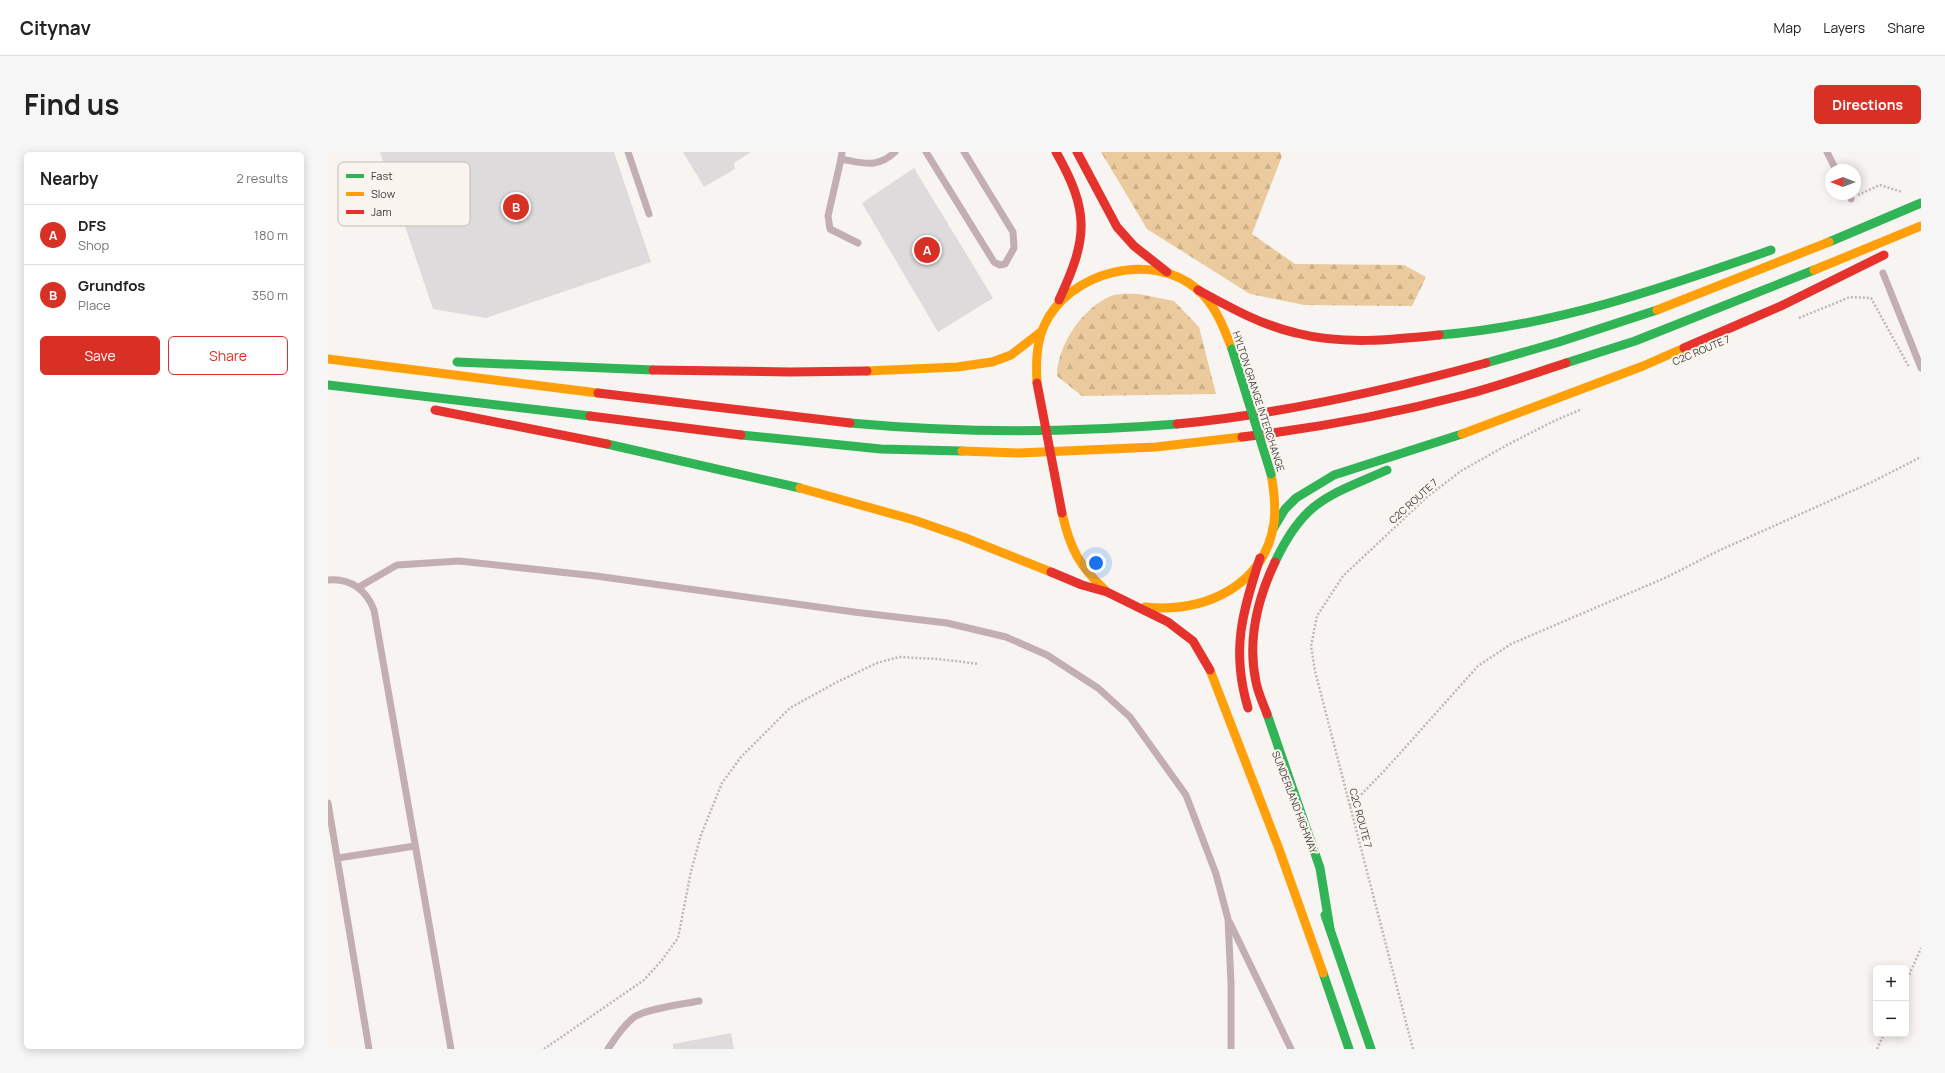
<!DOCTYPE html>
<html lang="en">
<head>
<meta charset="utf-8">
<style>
  :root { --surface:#fff; --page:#f6f6f6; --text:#222; --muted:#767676; --line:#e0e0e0; --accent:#d93025 }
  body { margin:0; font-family:Manrope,sans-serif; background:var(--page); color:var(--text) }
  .controls { position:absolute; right:12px; bottom:12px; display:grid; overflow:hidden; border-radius:6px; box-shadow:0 2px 10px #0003 }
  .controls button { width:36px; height:36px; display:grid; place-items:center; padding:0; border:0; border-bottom:1px solid var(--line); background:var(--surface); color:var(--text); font:20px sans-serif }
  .compass { position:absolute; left:1497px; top:12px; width:36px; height:36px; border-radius:50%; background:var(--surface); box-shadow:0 2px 10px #0003; rotate:270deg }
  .you { position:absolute; left:768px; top:411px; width:14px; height:14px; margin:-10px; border:3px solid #fff; border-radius:50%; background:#1a73e8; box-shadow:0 0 0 6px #1a73e833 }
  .badge { display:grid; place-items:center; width:26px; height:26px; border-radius:50%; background:var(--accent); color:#fff; font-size:13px; font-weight:700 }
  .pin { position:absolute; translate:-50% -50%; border:2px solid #fff; box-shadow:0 1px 4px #0006 }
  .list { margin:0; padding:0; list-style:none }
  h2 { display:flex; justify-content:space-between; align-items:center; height:52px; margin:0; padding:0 16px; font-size:17px }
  h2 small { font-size:13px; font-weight:400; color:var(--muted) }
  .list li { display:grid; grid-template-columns:26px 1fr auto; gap:12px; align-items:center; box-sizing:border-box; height:60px; padding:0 16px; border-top:1px solid var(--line) }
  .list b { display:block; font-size:15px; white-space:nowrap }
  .list p { margin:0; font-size:13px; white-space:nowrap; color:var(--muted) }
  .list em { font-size:13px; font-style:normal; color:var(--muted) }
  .actions { display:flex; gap:8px; padding:12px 16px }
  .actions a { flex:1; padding:9px 0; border:1px solid var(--accent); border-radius:6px; text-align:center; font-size:14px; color:var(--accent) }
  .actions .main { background:var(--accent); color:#fff }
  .map { position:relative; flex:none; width:1593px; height:897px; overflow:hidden; border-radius:6px }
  header { display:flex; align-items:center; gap:24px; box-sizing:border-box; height:56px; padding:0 20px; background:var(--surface); border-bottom:1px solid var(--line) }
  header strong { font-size:19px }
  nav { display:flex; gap:22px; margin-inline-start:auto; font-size:14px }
  .intro { display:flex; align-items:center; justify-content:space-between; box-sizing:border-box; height:96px; padding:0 24px }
  h1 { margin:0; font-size:28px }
  .button { padding:10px 18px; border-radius:6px; background:var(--accent); color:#fff; font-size:14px; font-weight:700 }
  main { display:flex; gap:24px; padding:0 24px }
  aside { flex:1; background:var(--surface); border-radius:6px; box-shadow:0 2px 10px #0003 }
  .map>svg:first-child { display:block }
</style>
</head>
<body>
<header>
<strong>Citynav</strong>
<nav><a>Map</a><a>Layers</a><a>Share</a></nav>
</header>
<div class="intro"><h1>Find us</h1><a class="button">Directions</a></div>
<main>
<aside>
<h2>Nearby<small>2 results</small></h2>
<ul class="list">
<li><span class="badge">A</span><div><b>DFS</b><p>Shop</p></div><em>180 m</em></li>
<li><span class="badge">B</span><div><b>Grundfos</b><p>Place</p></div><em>350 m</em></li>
</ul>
<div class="actions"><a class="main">Save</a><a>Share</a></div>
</aside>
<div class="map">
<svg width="1593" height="897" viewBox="0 0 1593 897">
  <defs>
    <pattern id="forest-firs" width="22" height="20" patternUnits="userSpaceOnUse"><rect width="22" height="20" fill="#ebcb9d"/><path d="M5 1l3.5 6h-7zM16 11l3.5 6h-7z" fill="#caaf88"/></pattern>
  </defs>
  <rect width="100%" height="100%" fill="#f7f4f1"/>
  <g fill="url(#forest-firs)">
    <path d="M773 0H952L954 4 924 82 967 112 1076 113 1098 125 1084 154 976 153 922 142 819 77Z"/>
    <path d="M811 142 846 149 871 175 888 242 754 244 729 224C729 194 754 156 783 144 791 141 803 142 811 142Z"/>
  </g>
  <g fill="#dddbdb">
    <path d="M52 0H286L323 110 158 166 105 157Z"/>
    <path d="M355 0H423L406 11 407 17 376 35Z"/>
    <path d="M586 16 665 146 610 180 534 51Z"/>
    <path d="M403 881 406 897H345V892Z"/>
  </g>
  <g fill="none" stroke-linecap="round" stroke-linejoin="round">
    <g stroke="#c3b6b7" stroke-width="2.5" stroke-dasharray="2 2" stroke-linecap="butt">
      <path d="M1530 43 1552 33 1574 40"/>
      <path d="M1471 166 1522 145 1543 146 1581 215"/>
      <path d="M1022 654 1057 618 1150 514 1183 492 1339 425 1390 399 1544 330 1593 305"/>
      <path d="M1578 830 1593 796"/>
      <path d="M216 897 316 828 334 808 350 786 363 719 373 683 394 631 413 605 462 556 509 530 549 511 571 505 610 507 651 512"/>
      <path d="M1085 897 987 519 983 494 989 464 1015 424 1099 345 1133 319 1179 293 1226 269 1254 257"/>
      <path d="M1549 897 1556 882"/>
    </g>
    <g stroke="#c3afb2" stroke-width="7">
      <path d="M300 0 321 62"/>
      <path d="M514 0 513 7C535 11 549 17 567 0"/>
      <path d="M598 0 666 110 672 113 677 112 686 96 685 80 636 0"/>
      <path d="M1499 0 1508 18"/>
      <path d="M513 7 500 64 502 77 530 91"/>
      <path d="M1521 42 1523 47"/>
      <path d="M1555 121 1593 216"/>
      <path d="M0 428C23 426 38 438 46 458L123 897"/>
      <path d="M31 435 69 413 131 409 268 424 526 460 619 471 678 485 719 503 770 536 802 565 858 643 888 722 900 767 903 831V897"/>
      <path d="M0 651 41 897"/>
      <path d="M10 706 87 694"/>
      <path d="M902 771 963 897"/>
      <path d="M280 897C287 886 295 874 305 866 316 857 356 852 371 849"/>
    </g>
    <g stroke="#30b455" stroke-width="9">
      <path d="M1501 90 1593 51"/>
      <path d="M1111 183C1227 174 1334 136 1443 98"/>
      <path d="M129 210 325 218"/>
      <path d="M1158 211 1231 190 1329 158"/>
      <path d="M1238 211 1307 189 1486 118"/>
      <path d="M0 233 262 264"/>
      <path d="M522 271C631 281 740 281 849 272"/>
      <path d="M413 283 553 297 634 299"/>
      <path d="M279 292 472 336"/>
      <path d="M945 377 957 357 968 346 1006 323 1134 282"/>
      <path d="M947 410C976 348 1000 344 1059 318"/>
      <path d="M939 562 992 716 1002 777"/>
      <path d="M997 763 1043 897"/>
      <path d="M995 821 1021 897"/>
    </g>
    <g stroke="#ff9f0a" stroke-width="9">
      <path d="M1486 118 1593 74"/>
      <path d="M1329 158 1501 90"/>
      <path d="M0 207 270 241"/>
      <path d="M539 219 629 215 664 210 683 203 714 179"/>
      <path d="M709 231C708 212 708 192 716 174 740 120 823 98 869 137 887 152 896 176 904 197"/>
      <path d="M1134 282 1315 214 1356 196"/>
      <path d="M634 299 691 301 828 295 914 285"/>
      <path d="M472 336 586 368 635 385 723 420"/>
      <path d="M734 361C742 396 751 414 777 438"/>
      <path d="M817 455C876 461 936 435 946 371 948 354 946 338 943 322"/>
      <path d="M882 518 951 697 995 821"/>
    </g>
    <g stroke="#e5322d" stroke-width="9">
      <path d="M728 0C762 60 760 86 731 148"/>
      <path d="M749 0 789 75 806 94 839 120"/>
      <path d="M870 138C901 155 933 173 968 181 1015 193 1063 188 1111 183"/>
      <path d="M1356 196 1455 153 1556 103"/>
      <path d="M325 218 462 220 539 219"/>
      <path d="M270 241 522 271"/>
      <path d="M107 258 279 292"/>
      <path d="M262 264 413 283"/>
      <path d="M849 272C954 262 1056 239 1158 211"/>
      <path d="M914 285C989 276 1064 262 1136 243 1171 234 1204 222 1238 211"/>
      <path d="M723 420 754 433 779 440 840 470 865 489 882 518"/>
      <path d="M920 556C903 499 914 461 932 406"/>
      <path d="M939 562C935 551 930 541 928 530 919 488 929 448 947 410"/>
    </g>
    <path stroke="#30b455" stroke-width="9" d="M904 197 943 322"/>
    <path stroke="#e5322d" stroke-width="9" d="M709 231 734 361"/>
  </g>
  <g text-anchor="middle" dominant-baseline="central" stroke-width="4" stroke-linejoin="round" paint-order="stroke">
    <g font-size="10" fill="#3d3c39" stroke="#faf4ee">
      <text transform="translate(1373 198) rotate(-23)">C2C ROUTE 7</text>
      <text transform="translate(931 249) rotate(72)">HYLTON GRANGE INTERCHANGE</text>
      <text transform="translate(1085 349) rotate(-42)">C2C ROUTE 7</text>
      <text transform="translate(967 650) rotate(69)">SUNDERLAND HIGHWAY</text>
      <text transform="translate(1033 666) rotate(75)">C2C ROUTE 7</text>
    </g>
  </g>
  <rect x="10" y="10" width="132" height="64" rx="6" fill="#faf4ee" stroke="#c1bdb8" stroke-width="1"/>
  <rect x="18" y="22" width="18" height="4" fill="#30b455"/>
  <rect x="18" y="40" width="18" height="4" fill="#ff9f0a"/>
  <rect x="18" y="58" width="18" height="4" fill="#e5322d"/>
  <g font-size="11" fill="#3d3c39">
    <text x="43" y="28">Fast</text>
    <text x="43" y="46">Slow</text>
    <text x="43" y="64">Jam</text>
  </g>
</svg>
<div class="controls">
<button>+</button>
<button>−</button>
</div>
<svg class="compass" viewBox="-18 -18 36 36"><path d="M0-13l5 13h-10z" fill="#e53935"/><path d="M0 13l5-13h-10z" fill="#767676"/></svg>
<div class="you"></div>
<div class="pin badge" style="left:599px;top:98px">A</div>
<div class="pin badge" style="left:188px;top:55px">B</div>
</div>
</main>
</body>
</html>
